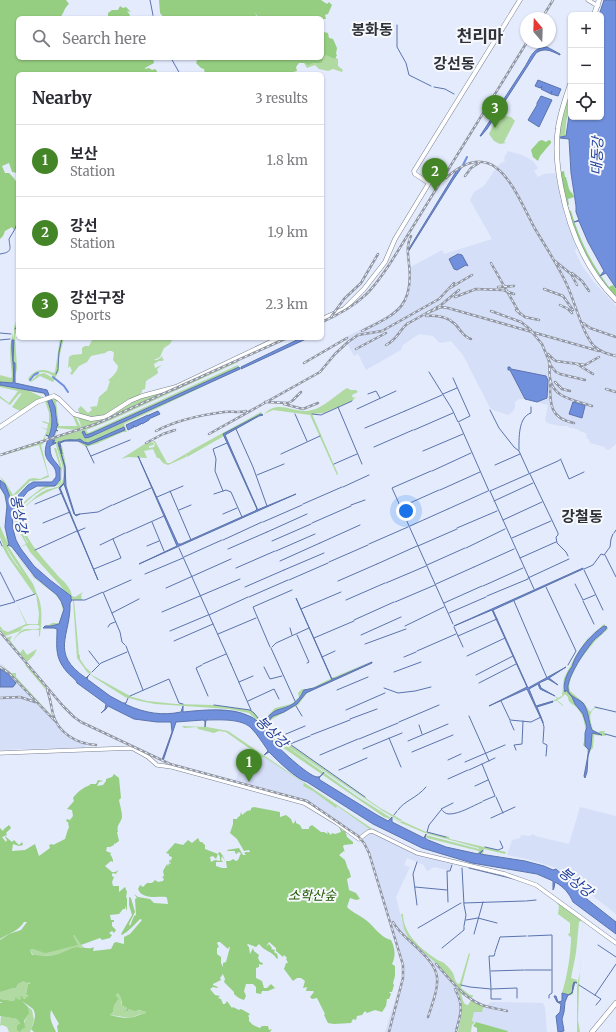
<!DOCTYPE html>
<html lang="en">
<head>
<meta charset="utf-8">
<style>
  :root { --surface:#fff; --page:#f7f7f7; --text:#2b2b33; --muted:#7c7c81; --line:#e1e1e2; --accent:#448627 }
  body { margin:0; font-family:Merriweather,"Noto Sans KR",serif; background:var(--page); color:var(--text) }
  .controls { position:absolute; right:12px; top:12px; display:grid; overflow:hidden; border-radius:6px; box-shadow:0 1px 3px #0004 }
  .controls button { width:36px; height:36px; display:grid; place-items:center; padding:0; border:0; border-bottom:1px solid var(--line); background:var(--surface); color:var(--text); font:20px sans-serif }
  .compass { position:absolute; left:520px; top:12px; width:36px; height:36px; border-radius:50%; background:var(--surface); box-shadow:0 1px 3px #0004; rotate:341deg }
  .you { position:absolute; left:406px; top:511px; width:14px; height:14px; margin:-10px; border:3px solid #fff; border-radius:50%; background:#1a73e8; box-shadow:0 0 0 6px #1a73e833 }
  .badge { display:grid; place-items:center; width:26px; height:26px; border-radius:50%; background:var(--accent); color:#fff; font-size:13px; font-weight:700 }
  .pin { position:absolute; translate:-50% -33px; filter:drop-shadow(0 1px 2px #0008) }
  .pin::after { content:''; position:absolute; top:21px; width:14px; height:12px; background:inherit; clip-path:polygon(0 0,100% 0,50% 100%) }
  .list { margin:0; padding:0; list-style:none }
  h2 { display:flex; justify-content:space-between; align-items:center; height:52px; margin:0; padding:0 16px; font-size:17px }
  h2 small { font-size:13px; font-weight:400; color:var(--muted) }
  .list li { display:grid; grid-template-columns:26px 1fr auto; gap:12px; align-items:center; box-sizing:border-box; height:72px; padding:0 16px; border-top:1px solid var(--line) }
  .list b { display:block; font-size:15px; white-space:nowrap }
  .list p { margin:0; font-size:13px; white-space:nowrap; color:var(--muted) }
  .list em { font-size:13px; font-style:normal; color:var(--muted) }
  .icon { flex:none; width:22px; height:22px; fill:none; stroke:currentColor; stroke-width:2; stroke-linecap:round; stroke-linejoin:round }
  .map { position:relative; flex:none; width:616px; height:1032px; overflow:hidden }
  .search { position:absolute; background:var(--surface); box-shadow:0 1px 3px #0004; left:16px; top:16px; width:308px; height:44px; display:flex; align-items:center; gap:10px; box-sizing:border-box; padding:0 14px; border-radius:6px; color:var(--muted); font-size:15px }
  .panel { position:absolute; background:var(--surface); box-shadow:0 1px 3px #0004; left:16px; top:72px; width:308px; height:268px; border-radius:6px }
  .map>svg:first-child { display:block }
</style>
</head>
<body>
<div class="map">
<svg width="616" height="1032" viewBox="0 0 616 1032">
  <rect width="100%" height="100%" fill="#e3ebfd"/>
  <g fill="#d5dff8">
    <path d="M508 151 522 155 533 161 538 168 534 171 538 177 544 174 555 173 565 217 577 247 575 251 581 264 593 281 616 306V444L609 450 605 449V447L590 443 589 439H587L586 433 579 431 580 430 568 427V426H560L547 423 545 420 548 405 524 399H519L515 402V408L512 412 508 415 493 410 490 408 463 355 451 341 440 343 433 336 419 334 403 345 401 350 366 370 358 354 354 356 344 338 389 315 403 303 409 290V268L442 250 444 254 492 239 470 200 474 192 484 186 496 168 500 164 505 161 504 158Z"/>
    <path d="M0 664 9 671 65 731 73 738 85 744V748L20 749 0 750Z"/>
    <path d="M253 752 261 758 264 757 304 783 375 833 419 855 452 863 450 871 434 867 428 871 426 870 424 865 407 858 404 865 410 867 396 897 404 929 409 939 438 965 459 992 463 1008 458 1032H385L403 975 402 963 368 852 362 839 351 829 306 800 236 780 238 773 249 776 256 758 251 757Z"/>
    <path d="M580 807 616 816V914L557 868 527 859 507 855 512 840 520 838 521 835 529 836 534 834 535 836 569 844Z"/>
    <path d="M491 1002 543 1003 545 1007 547 1032H507L508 1031 472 1021 474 1011 485 1008 487 1005Z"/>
  </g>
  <g fill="#b0daa1">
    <path d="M324 55H329L338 59V66L343 70 342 72 333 69 328 71 319 69 315 65 307 68 304 63 315 62Z"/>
    <path d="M569 96H571V98L566 123 565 136H559L562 116Z"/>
    <path d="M500 115 511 117 515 121 504 142 506 143 500 144 494 141 489 134 497 117Z"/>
    <path d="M18 318 15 325 18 323V328L15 335 17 368 16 373 14 374 15 363 13 361V340L12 358 14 365 13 383 0 382V375L11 378 12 376C11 363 8 346 13 333V339C16 331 11 329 18 318Z"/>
    <path d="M60 338H64L59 358V371L55 378C48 370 35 369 31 381L37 375 44 373 55 379 53 382 40 376 31 382 28 379C34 369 44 368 53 373L55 372Z"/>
    <path d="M91 338H173L170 344 164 348 160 357 154 360H157L163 356 162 358 164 360 162 361H159L154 364 155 368 162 365 157 369 158 373 157 374 146 381 145 389 142 390V392L140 394 141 396 120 408 96 419 80 415 78 409 81 406 88 413 92 410 90 407 97 406 99 397 107 390 110 381 108 380C113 377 118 371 118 366L113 360 114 353 112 351H108L105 353 91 356 87 362 79 366 72 375 70 373 72 371 70 366 68 368 69 357 72 355 82 354V348L85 346H89L92 340Z"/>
    <path d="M236 360 237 361 93 425 54 438 82 430 103 422 237 361 238 363H236L111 420 86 430 88 433 238 365 239 367 92 433 86 435 84 432 83 435 85 438 90 437 240 369 124 424 127 432H123L96 444 86 447 77 441H73C80 440 84 446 91 444L125 430 123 427C115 431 96 442 88 443 84 443 82 441 80 439L73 441 66 440 61 442 58 441 62 451 60 443 62 446C65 461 70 476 61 489L75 523 60 487C48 491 20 504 20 518 27 544 44 559 60 578 65 582 71 589 72 596L75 597 83 592 81 595 82 600H74L79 655H80V659L86 668 91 672 90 674 132 697 147 701 176 704 213 705 250 710 254 713 262 722 275 708 291 704 299 697 298 693 302 689H308L314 687 332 678 372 661 314 688 304 690C296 704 291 705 277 710 272 712 265 719 262 723L264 726 273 716 297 704 302 696 307 692 369 665 308 692 298 705 272 719 265 727 380 808 402 820 400 821 383 811 288 746 381 811 400 822 402 821 426 832 446 837 448 836 450 839 506 852 505 854 484 849 483 855 480 853 483 850 477 854 479 851 427 838 426 835 479 849V848L425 833 399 822 375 807 267 732 358 797 391 818 390 819 384 817 269 738 257 720 249 713 229 709 155 704 140 701 125 697 95 678 87 672 77 658 73 600 70 599 71 596 66 593 59 584 30 552 26 545 20 547 26 544C14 520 6 516 30 497 35 494 40 488 46 486 52 485 55 487 60 482L61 471 54 448H56L62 469 61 483C57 487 52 486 46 488 38 491 21 505 17 513L18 523 27 543H28C17 522 12 516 31 501 35 497 41 492 46 490 51 488 60 488 62 482 67 469 57 455 56 443L55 442 52 443 54 439 53 440 56 430 57 431 55 436 77 430 56 428C59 420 55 406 51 398L54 397 58 401 56 402 59 426H77L72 414 75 415 81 428 80 422 76 415 97 419 136 399 162 392Z"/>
    <path d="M0 385 44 393 47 397 44 394 29 391 44 398 22 412 12 407 22 393 19 394 10 405 0 398V396L9 403 18 391 0 387Z"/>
    <path d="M347 388 351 390H356L358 392 352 395 353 398 356 397 352 401 324 413 312 414 338 474 337 475 310 415 273 410 264 414C280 398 294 415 312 410 323 408 337 394 347 388Z"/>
    <path d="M47 399C51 412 54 423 49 436L46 435 44 441 0 454 43 440 47 430 40 427 47 429 48 424 42 422 43 421 49 423V413L45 401Z"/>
    <path d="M261 412 263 416 260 415 225 435 257 510 224 436 187 457V454L186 457 168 465 163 463 159 458H157L153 449 144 451 147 458 128 457 121 459 146 443 153 442 154 445 149 446V448L154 447 155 444 153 441H155L167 463H170L189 452V453L190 451Z"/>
    <path d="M44 442V443L41 445 49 477 40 480 30 481 17 494 11 497 0 476 5 482 13 495 29 479 34 478 40 479 48 475 39 445 4 455 0 456V455Z"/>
    <path d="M0 487C10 501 5 509 5 525 5 531 7 538 9 544L7 545H10L12 548C19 558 26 569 35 578 44 586 60 593 63 606 65 612 62 618 59 624L51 626H45L49 625 52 623H59L63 611 61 602 55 594 34 578 11 547 8 546 33 584 36 591 14 560 6 547C13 566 33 579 39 599 43 611 41 624 40 636L36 637 39 636V630C25 630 20 630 12 643L20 653 23 649 27 655 37 649 34 655 27 662 6 638 12 636 10 640 12 643C15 637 20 629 27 629 31 629 35 630 38 629L40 627 38 625C31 624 24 625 18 630L24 627 20 631 5 636 0 630V626L3 630 8 632 26 624 16 602 27 624H38L39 614 36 594H34L8 557 2 546 3 545 0 537V526L7 542 5 528 7 505 4 495Z"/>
    <path d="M604 624 606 626C588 627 571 670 564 684L563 690H566L572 697 575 704 583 714 587 727 585 741 586 748 589 750 588 753 591 746 592 733 598 734C587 729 590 717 585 707 582 700 571 698 568 691 564 681 586 650 592 642 597 637 605 633 607 627L608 629 595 641 579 661 571 678 569 686 570 691 584 703 590 712 595 707 603 710 595 708C587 714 591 722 593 730L598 733 600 731H605L604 733 616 736 605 734 606 736 594 735 593 748 590 751 588 756 587 771V749L583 745C587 734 586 719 578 709 574 704 568 704 568 697L565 694 561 698 557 700 563 705V706L557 701H554V700L557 699 555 696 558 698 562 696 564 678 576 655 587 639Z"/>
    <path d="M0 663 11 673H16V677L53 717 49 699 46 690 25 665 27 664C35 674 44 683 49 695 52 704 51 714 56 722Z"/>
    <path d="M182 726 207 727 228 731 371 828 387 837 368 828 337 806 336 808 313 791 303 786 304 783 264 757 261 758 253 752V751L226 732 219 731 214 733 198 729 197 727 184 728Z"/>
    <path d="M559 901 616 944V945L588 924 583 922 579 985 578 1020 580 1032H577V986L580 971 583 920 579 922 576 953 571 978 577 980V983L574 984 573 994 570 995 562 993C567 977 571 954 571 937L569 936 568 934 570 933V923L558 914 559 906 557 903Z"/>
    <path d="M401 914H403C403 934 421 949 436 959 438 961 441 961 444 963 447 966 453 971 454 976 455 979 455 981 458 984L460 983 468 956 469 953 470 954 461 988 470 995H473L472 998 460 991 438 965 409 939 404 929Z"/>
    <path d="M74 935 81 945 86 949C75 943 66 953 55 955 48 956 40 955 33 955L30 950 38 949 47 953 77 945 72 936Z"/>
    <path d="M24 981 29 982 30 983 28 984 26 993 30 996 26 997V999L23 1000 21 997H20L22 1000H18L15 999 14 1001 0 999V992C6 991 10 988 16 988L18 984Z"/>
    <path d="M456 988 466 997 461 994C463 999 463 1005 468 1005L471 1000 485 1007 483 1008 482 1012H474L472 1021 475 1022 472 1025 471 1032H458C461 1016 465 1003 456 988Z"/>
    <path d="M118 993 121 998V1004L127 1008 126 1009 125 1013 127 1011 130 1014 128 1010 129 1009C135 1010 140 1010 146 1012L144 1014H140L131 1018 110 1015 113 1012 114 1006 118 1000 115 996Z"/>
    <path d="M28 1007 32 1010 34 1020 30 1032H9L7 1027 2 1025 0 1026 1 1016 17 1019 20 1022 19 1024 24 1023 28 1014Z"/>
  </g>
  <g fill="#95ce80" fill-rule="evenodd">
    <path d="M0 0H66L69 4C64 8 64 13 60 18H18V58H153L154 63 145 68V69L149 68 152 70 155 69 157 71 156 74H18V176L17 173 12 172 9 163 2 166 5 173H9C12 176 17 181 18 186 20 195 19 225 13 232L14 230 12 227 5 231 3 236 0 239Z"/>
    <path d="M159 0H248L249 5 248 0H321L327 4 329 2 332 5 328 14 325 15 326 19H323L322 21V18H258L255 12 257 18H164L160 13Z"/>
    <path d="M120 6 123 8 126 7 131 12 127 11 130 15 128 18H108V13L112 10H118Z"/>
    <path d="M322 30 324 32 328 33 329 38 333 39 337 48 336 54 337 55 335 59 326 55 322 58Z"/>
    <path d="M195 58H236L235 60 238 58H322L323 60 321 63H313L308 65 305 63H299L296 67 297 71 293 72 292 74H208L210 72 205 74 204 69 201 68 196 63 197 61Z"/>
    <path d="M542 140 546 142 549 140 551 141V143L540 156 538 161 533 157 531 150 539 141Z"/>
    <path d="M564 171 565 177H566C567 181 568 185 569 189 571 193 573 193 574 197L568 199 569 205H567L560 172Z"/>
    <path d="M567 206H568L570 211H571C580 241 591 263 609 287L613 285 616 289V297C592 270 577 241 567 206Z"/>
    <path d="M114 774 119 778 121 798 119 800C120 806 122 811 122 817 121 823 116 825 118 832H117L119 841 115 844 114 843V845L110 847H107L106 851 111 853 110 856 111 855 113 860V862L111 861 105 866 112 872H115L119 870 117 872 116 874 113 873 112 874V876L114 877 112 882 113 886H119V892L125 887 127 892 126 897 127 898V911L125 906V909H123L119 914 110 915 111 920H114V922H112V926L116 930 114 933 112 931 109 933 112 935 110 938 102 940 100 938 81 945 74 935 73 936 78 945 47 953C40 953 37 948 30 950L32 955C40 955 51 957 58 954 64 952 70 948 76 947 84 947 88 950 94 947L93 951 111 949 114 943 116 942 124 944V937L130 934 142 920 140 919C134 925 129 931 122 935L121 934 132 915 129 905V897L131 898 135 912 129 924 130 926 134 916 136 915 135 899 137 898 134 894 138 897 150 899 154 903 168 904 167 898 166 897C157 896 142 900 138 889L140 885 143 887 147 883H152L155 880 158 882 163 881 164 879 162 877 164 876 163 871 167 864 168 866 169 863 170 864 171 863 169 862 170 859 171 861 172 857 169 856V854L166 853 175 843 183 845 188 840 192 843 198 838 200 842H202L205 845V849L218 854 216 859 213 856 210 857 211 862 215 860 220 861V857L218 853 220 852 223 856 225 861 222 856 221 860 223 862H216V866L222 868H227L226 861H230L233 859 236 861 238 860 241 853 238 852 237 854 235 853V851H228L227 850 239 848 243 855H246L244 853 246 852H250L249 850 244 851 237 839 230 833 233 824V819H237L238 817 240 816 241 812 242 815 247 811 251 810V808L254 807 280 812V817L286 815 291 819 293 824 296 820V823L300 825 302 829H309V827L312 825 321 832H324L328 834 327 831 331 835 332 833 335 834 341 832 339 827 343 831 345 830 347 837 353 842V844L344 845 343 846 345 853 344 851 339 855 345 860 348 869 349 870 351 877 347 879 349 890 356 893 360 899 356 900 350 898 347 907C352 912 357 914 363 918 373 924 379 937 391 940 395 948 396 956 392 964L395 966V976L393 983 394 985 392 992H389L391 994 389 999H387L386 1006 382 1012 375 1010 367 1013 365 1011 362 1015 357 1016 356 1020 353 1019 351 1023 334 1024 328 1023 324 1015 325 1014 317 998 312 999 310 997 314 992 313 991H306L307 987 303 988 305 981 301 978H297L293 981 284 969 286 963H288L286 959 287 958 284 955 283 957 276 951V948L269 942 266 947 269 944 272 948 271 949 275 950 274 952 277 954 278 958 277 959C272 951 264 951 259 944L256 947 248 944 247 945 249 947 250 954 253 948 254 951 259 955 258 958 260 962 263 963 262 965 259 964V967L256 968V978L262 981 264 988H267L271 984 275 988 268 991H262L261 994 256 993V987L253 984H246L244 991 246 996 244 1000C240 999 237 997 234 994V992L224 982 225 979 223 974 220 978 221 980 213 984V985L218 987 217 988 213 987 210 989 215 995 220 996 218 998 221 999 223 1004H225L227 1001 232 1008 233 1007 239 1010 241 1009 250 1014 248 1016 249 1017V1021L253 1025 260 1028 262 1026H268L269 1030 272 1029 270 1032H58L57 1026 59 1024 51 1010C49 1019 52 1023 56 1032H34L31 1029C34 1023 37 1015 33 1009 30 1006 25 1004 22 1001L28 1007 29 1013 24 1021 25 1028 22 1029 20 1032 17 1030V1026L20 1023 17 1019 0 1016V1003H3L0 1002V999L14 1001 16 997 18 1000 19 999 21 1000 20 996 23 997V999H26V997L29 996 26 994 28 984H30L29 982 26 983 24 981 18 984 16 988C10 988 6 991 0 992V940L9 934 21 930 27 922H24C19 931 9 933 0 939V828L3 831 4 829 9 825 11 828 6 833 7 835 2 837 6 842 7 840 5 837V836L12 842 14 840 19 845 22 842 23 845 19 846 13 844 12 851 25 850 35 844 39 856 50 848 49 845 52 844 53 845 65 839 68 829 69 828 68 822 66 821 67 819 70 820 73 816 72 810 67 809 74 801 73 798C77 792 84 787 90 785V784H96L98 780 103 781 99 782 97 786 103 785 106 781V779L112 777ZM218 942H220L228 949 229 947H230L226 962 223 963V967L221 963V957L217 954V948L219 947 217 943ZM118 993 121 998 122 1005 127 1008 124 1013 127 1011 130 1014 128 1010 129 1009 135 1011 139 1010 146 1012 144 1014C139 1014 138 1016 134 1017 127 1019 117 1017 110 1015L113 1012 114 1006 119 998H117V996H115Z"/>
    <path d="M476 1022 508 1031 507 1032H477V1028L473 1026Z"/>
  </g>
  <g fill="#7090dd" stroke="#5c74ac">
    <path d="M604 0H616V288L606 273 600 276 604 271 588 242 579 221 574 222 579 220 576 212V206L571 173 569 139 560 138V137L566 136 571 102V117H601V15H599Z"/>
    <path d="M547 47 560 54V55C551 51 545 47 536 53L487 129 481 136H480L526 65C531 56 534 47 547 47Z"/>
    <path d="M538 80 561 89 558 96 551 94 552 91 551 94 541 89 542 86 540 88 535 86Z"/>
    <path d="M541 96 552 100 539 127 528 120 537 105V103Z"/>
    <path d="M462 167 453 180 408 252 410 247 457 170Z"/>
    <path d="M458 254 462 255 468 266 466 265 457 270 454 269 449 259Z"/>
    <path d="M301 338H311V339H306L241 369V367Z"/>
    <path d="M12 340H14L13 361 15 363V383L47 390 50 397 47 398 44 393 0 385V382L13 383C15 368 11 355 12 340Z"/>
    <path d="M239 367 240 369 90 437 85 438 82 432 84 431 86 435 92 433Z"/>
    <path d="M508 367H510L511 369 546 376 548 380 547 398 537 402 525 399 510 370H508Z"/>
    <path d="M51 398 55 407 57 424H58L56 429 58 431 56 430 52 440H55L52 443 55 442 56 443 50 446C50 459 54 459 60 468V480L55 486H37L28 491 12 511 13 529 16 540 21 549 34 566 50 580 71 596V599L72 600 70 603C71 636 49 653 86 678L88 676 87 679 110 696 123 703H126L125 704 127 705C145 713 162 716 181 712L183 706V712C203 710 231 707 249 716 252 717 255 719 257 721 263 725 265 733 270 738 276 746 308 776 317 777 321 777 322 775 324 772L319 778 320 780 377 815 388 821 392 817V822L424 838 426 834 425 838 428 840 446 847 478 854 483 850 480 854 525 861 544 866 553 870 556 869 571 882 588 900 616 922V934L573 902C569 893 564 887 555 882L554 888 553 890V881L537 874 472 863 422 848 373 824 307 782C296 779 278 761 269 752L264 755 268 751 267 749C262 742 257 734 252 729 243 718 219 720 206 720L205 727V721L203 720 176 722 163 761 162 760 172 732 171 722H157L134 719 108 706 106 709 101 713 105 709 106 704 77 683C76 679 70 676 67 672 54 657 57 646 57 629L54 628H43L45 626H51L59 624 64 609 61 601 57 595 35 577 12 547 9 545 7 546 9 544 5 527 7 506 5 495 0 487V480L5 484 12 502 28 485 33 482H52L56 477C58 460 37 465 49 437L46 435 49 436C54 423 52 412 47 399Z"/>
    <path d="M573 402 585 405V406L582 418 569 414Z"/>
    <path d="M158 411 160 414 151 418H150L149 420 142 424 141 423V424L135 427 133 425 134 427 128 430 126 425 148 415 150 416 149 415Z"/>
    <path d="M261 414 263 415 259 416 225 435 257 508V510L296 494 139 564 177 546 138 456 178 544H181L255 511 257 509 223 434Z"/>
    <path d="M124 427 125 430 88 445 78 441H65L60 443 62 454 59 444 58 443 65 466 66 486 75 515 80 514 76 516 74 514 64 484 60 488 96 575 98 580 59 488 64 483 65 468 58 442C62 442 63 440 67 440 72 439 75 441 80 439L84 442 88 443Z"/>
    <path d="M583 568V569L493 610 528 688 566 667 549 678 558 685 548 679 539 683 541 688 555 696 540 689 538 684 529 689 536 706 553 701V702L537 707 543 722V723L527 689 489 706 527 687 492 610 454 626Z"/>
    <path d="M296 598 332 679 336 678 372 662V663L306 693 297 704 284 712 273 716 264 726 262 723C266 719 272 712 277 710 291 706 297 704 304 690L314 688 332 680Z"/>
    <path d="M604 626 607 627C605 632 598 636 594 640 587 648 566 678 568 689 568 696 579 699 583 703 589 711 588 721 592 730L602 735 592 733 591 746 588 756 587 772 585 778 584 776 589 750 585 746V733L587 727 583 714 575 704 572 697 566 690 565 692C562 686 567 672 572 667 575 653 592 633 604 626Z"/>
    <path d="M0 669 7 673 15 682 16 683 13 687H0Z"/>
    <path d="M574 982 577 983 575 982 572 993 568 995 565 1002 564 1012 562 1019 564 1031 558 1032 556 1016 560 1012 561 1004 557 1002 554 996H556L558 1002 562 1001V993L569 995 572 993C573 990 572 986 574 982Z"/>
  </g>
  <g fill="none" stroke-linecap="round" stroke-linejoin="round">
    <g stroke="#5c74ac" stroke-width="1">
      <path d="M150 0 153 15"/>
      <path d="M153 16 154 18"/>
      <path d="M397 25V47L406 63 409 75 431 86"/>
      <path d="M171 58 180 74"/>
      <path d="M434 87 445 89 454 94"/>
      <path d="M0 254C13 252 10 249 9 239L15 229 18 220"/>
      <path d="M15 329 18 325"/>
      <path d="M0 333 11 334"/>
      <path d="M0 340 10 339"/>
      <path d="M58 368 59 352 62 338"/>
      <path d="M429 372 452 409 458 422 470 416 453 378"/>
      <path d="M56 374 58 369"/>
      <path d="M368 394 376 391 380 398"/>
      <path d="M443 394 457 388"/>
      <path d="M338 407 362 464"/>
      <path d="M357 409 396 391"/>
      <path d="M490 410 499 428 514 447 519 451 529 473"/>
      <path d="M405 411 442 395"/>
      <path d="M295 414 307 441"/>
      <path d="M312 414 321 415 352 401"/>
      <path d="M459 423 489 491"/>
      <path d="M365 428 405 411"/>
      <path d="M236 429 253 467 267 506"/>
      <path d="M414 430 453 413"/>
      <path d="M86 446 94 463"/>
      <path d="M374 447 413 430"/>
      <path d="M519 450C519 439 518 417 531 413V407"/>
      <path d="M423 451 463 434"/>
      <path d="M281 454 320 436"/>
      <path d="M91 456 130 440"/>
      <path d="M561 460 569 479 584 472"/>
      <path d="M334 464 357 454"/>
      <path d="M495 465 520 454"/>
      <path d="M431 471 392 488 453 624"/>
      <path d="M432 471 471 453"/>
      <path d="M530 474 558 533V535L556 537 557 543 566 552 568 556"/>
      <path d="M257 475 284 464"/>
      <path d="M343 487 369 475"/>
      <path d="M440 490 480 472"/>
      <path d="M170 491 191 540"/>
      <path d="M223 491 215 471 216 459 213 449 227 443"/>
      <path d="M214 494 226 490 231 492 242 517"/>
      <path d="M157 497 183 486"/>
      <path d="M494 501 533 483"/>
      <path d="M35 504 62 493"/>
      <path d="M303 504 342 487"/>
      <path d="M113 505 151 488"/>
      <path d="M351 505 365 500"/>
      <path d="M401 507 439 490"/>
      <path d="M448 509 488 491"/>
      <path d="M179 510 191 505"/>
      <path d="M80 514 98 512 112 505"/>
      <path d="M223 514 237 508"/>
      <path d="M503 520 542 502"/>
      <path d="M152 522 164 551"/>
      <path d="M263 522 302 505"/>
      <path d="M43 523 70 512"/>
      <path d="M312 523 351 506"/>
      <path d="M410 526 448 509"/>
      <path d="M457 528 497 511"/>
      <path d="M78 531 85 528"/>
      <path d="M267 532 307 514"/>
      <path d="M126 533 164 516"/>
      <path d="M614 533 616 530"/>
      <path d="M512 538 551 521"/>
      <path d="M223 540 262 522"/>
      <path d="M0 541 2 546"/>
      <path d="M272 541 311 524"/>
      <path d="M320 543 360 525"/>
      <path d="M369 544 408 527"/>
      <path d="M100 545 125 533"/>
      <path d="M147 546 159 541"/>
      <path d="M418 546 457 529"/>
      <path d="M179 548 231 664"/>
      <path d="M466 548 505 529"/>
      <path d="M228 549 267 532"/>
      <path d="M35 550 77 531"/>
      <path d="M276 551 315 534"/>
      <path d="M605 555 616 577"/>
      <path d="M184 557 222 540"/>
      <path d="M520 558 556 542"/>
      <path d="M280 561 320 543"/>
      <path d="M329 562 368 545"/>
      <path d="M377 564 417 546"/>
      <path d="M427 565 465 548"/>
      <path d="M474 567 514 549"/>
      <path d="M236 568 275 551"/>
      <path d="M94 569 121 558 113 539"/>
      <path d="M584 569 593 565 601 554 604 555 610 547 611 539 613 534"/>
      <path d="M284 570 324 553"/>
      <path d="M584 570 603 610"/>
      <path d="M0 572 15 602 0 606"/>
      <path d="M145 574 183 558"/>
      <path d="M528 578 569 559"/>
      <path d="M289 580 328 563"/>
      <path d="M338 581 377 564"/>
      <path d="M386 583 426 566"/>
      <path d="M436 584 474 567"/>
      <path d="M575 584 583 600 595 595"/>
      <path d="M483 586 523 568"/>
      <path d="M245 587 284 570"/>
      <path d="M546 587 576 651 568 665"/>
      <path d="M166 588 231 559"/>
      <path d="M534 589 490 491 558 461 561 459"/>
      <path d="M104 592 131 580"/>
      <path d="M487 596 528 579"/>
      <path d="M249 597 288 580"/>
      <path d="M72 600H85L103 592 120 632 122 642 125 645"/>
      <path d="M346 600 385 583"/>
      <path d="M16 601 35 594"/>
      <path d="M514 601 547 678"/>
      <path d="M583 601 594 624"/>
      <path d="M395 602 435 585"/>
      <path d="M444 603 482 586"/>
      <path d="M301 609 341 592"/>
      <path d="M162 612 240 579"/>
      <path d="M112 613 139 599"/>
      <path d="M449 613 486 597"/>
      <path d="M209 615 248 597"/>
      <path d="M354 620 394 602"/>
      <path d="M405 626 444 607"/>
      <path d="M108 627 110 624 115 622"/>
      <path d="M454 627 463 647"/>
      <path d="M290 628 292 635"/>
      <path d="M170 631 208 615"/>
      <path d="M218 634 256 618"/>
      <path d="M297 635 309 662 307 663"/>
      <path d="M361 635 401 617"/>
      <path d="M458 636 497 619"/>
      <path d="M314 638 354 621"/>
      <path d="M174 641 213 624"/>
      <path d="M365 644 406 629"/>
      <path d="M126 646 143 690"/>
      <path d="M270 647 253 607 292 590"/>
      <path d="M272 647 276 643 309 628"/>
      <path d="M271 648 295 701"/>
      <path d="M89 651 99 664"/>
      <path d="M417 651 456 634"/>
      <path d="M467 656 505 638"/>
      <path d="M322 657 335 651"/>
      <path d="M404 657 416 652"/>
      <path d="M203 664 226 654"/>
      <path d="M231 664 251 710"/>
      <path d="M202 665 196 668 208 696"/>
      <path d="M264 667 270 679 282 676"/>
      <path d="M92 672 101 663 127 652"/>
      <path d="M394 672 421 662"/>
      <path d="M476 675 513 656"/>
      <path d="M88 676 90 674"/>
      <path d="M239 682 253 676"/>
      <path d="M479 683 516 664"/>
      <path d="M384 688 398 693 415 691 431 687"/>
      <path d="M337 690 368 677"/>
      <path d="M130 696 169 679 179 703 183 704"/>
      <path d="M248 701 274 689 279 699"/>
      <path d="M501 701 510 720 531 722 541 717"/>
      <path d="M126 703 128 698"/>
      <path d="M214 705 250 710 254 713 262 723"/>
      <path d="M296 706 302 716"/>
      <path d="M595 707 616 712"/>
      <path d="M346 710 385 693"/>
      <path d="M469 716 489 761"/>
      <path d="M350 719 377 709"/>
      <path d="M510 721 514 730"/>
      <path d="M399 722 439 705"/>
      <path d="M543 723 544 727 543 742"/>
      <path d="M419 725 422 734"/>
      <path d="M267 728 365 797"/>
      <path d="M605 734 616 737"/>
      <path d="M311 735 350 720"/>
      <path d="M279 737 305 726"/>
      <path d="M389 738 401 767"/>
      <path d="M359 739 398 723"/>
      <path d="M408 741 448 724"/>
      <path d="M543 743 547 745 546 756"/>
      <path d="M290 744 310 736"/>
      <path d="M363 749 402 733"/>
      <path d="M516 750 514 745 522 744 523 721"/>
      <path d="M412 752 453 735"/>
      <path d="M320 755 358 739"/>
      <path d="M448 760 461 754"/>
      <path d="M465 762 505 745"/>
      <path d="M482 764 495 796 483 801"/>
      <path d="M339 770 367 758"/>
      <path d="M469 770 495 758"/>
      <path d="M448 779 468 770"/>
      <path d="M475 786 488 780"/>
      <path d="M496 797 503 813"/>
      <path d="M453 803 441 809C443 811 445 814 449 814 460 814 472 806 482 802"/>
      <path d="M398 810C404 801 417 798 426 787"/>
      <path d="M441 810 429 825 427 832 446 837"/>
      <path d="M394 815 397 811"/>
      <path d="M491 818 515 807"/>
      <path d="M485 847 498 850 503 848 500 841"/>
      <path d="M462 868 464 905 466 915 464 926"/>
      <path d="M469 868 514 879"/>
      <path d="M415 887 447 890"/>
      <path d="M526 901 536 900"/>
      <path d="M448 902 447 871H450L452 865"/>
      <path d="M464 903 525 901"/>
      <path d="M417 905 413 874 417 862"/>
      <path d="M466 920 478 918 497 923"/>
      <path d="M418 928 461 903"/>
      <path d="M474 934 483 902"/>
      <path d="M528 936 552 935V993L549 995V998"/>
      <path d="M598 945 616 957"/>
      <path d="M442 948 464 930V927"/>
      <path d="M495 952 500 937 526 936"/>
      <path d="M525 970H551"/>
      <path d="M491 971 524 970"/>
      <path d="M461 985 470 987 491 989V999H501"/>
      <path d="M579 985 601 999 596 1005"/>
      <path d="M491 988 489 956H494L495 953"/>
      <path d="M491 989 517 988V998"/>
      <path d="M595 995 616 964"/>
    </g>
    <g stroke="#7090dd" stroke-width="2">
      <path d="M463 165 467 157"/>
      <path d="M53 377 64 386 68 392"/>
      <path d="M30 380 34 375 38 373"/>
    </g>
    <g stroke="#798090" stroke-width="4.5">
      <g id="secondary">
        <path d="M588 0 598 6"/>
        <path d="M0 753 132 748 148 757 157 765 172 767 304 803 337 823 359 839 368 832 372 831 417 853 505 874 536 885 616 943"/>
      </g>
    </g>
    <g stroke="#798090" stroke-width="5">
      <g id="primary">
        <path d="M322 319 344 309 364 289 385 262 395 239 429 183 415 174 414 171 520 0"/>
        <path d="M0 427 37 402 54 396 59 399 74 414 91 419 105 417 130 401 142 396 176 387 279 338"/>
      </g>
    </g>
    <g stroke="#798090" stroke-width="5.5">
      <g id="trunk">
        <path d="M594 15 599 0"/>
        <path d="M571 82C566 97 560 113 558 129 555 149 557 167 561 187 569 229 585 269 616 300"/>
        <path d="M592 1032 616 1003"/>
      </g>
    </g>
    <use href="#secondary" stroke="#fff" stroke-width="3.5"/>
    <use href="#primary" stroke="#fff" stroke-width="4"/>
    <use href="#trunk" stroke="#fff" stroke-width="4.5"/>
    <g stroke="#9096a3" stroke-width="2.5">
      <g id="rail">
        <path d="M542 18 553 0"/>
        <path d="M465 176 471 168 479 163"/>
        <path d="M446 178C495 134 514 189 534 227 545 246 558 265 567 285 575 302 582 333 594 346 600 352 608 354 616 356"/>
        <path d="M555 261 571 274 577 285"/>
        <path d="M491 263 520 314"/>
        <path d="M572 273 582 281 589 291"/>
        <path d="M498 287 514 286"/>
        <path d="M450 288 472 275"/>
        <path d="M544 289 563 296 573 310"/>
        <path d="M455 297 476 289 503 290 514 294"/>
        <path d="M560 305 568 309 572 313"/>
        <path d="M516 310 525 317 539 320"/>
        <path d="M491 311 521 322 531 330"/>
        <path d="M427 313 441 307 448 308 599 351"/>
        <path d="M426 316C437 315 447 316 455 324 461 330 463 337 471 339"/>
        <path d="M331 317 344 299 361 283 378 254"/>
        <path d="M322 322C362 304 373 291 396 254L527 42"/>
        <path d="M583 323 590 328 616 337"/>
        <path d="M407 324 441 305 459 290"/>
        <path d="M362 331C396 314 414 307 409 264 408 254 406 246 411 236"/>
        <path d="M532 332 542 344 551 366 556 372 560 374 585 380"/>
        <path d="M386 345C399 338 398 331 408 323"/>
        <path d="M356 349 386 333"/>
        <path d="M548 354 553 359 556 361 585 365 599 357"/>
        <path d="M549 362C550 368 549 373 550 378 553 399 576 400 592 406"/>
        <path d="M304 363 347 338"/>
        <path d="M577 364 593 374"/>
        <path d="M550 381C550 403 549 418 574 423"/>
        <path d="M555 382 562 389 570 391"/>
        <path d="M606 389 616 392"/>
        <path d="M265 402 288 403 292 401 301 392"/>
        <path d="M284 404 303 409 318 403"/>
        <path d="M156 431C177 420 200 415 224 412 231 411 238 413 246 411"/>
        <path d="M209 434 320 372 335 354 348 342 358 335 382 331 439 299 454 283"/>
        <path d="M146 443 163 434 175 430"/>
        <path d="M0 455 96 424 287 338"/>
        <path d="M0 632 63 706 74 717 81 722 170 764 307 801 358 836 364 843 369 853 403 965V978L389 1032"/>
        <path d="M0 667 9 673 55 721"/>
        <path d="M47 689C50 698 51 705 53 714 58 733 77 744 96 745"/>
        <path d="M0 698 20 697 35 702"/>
        <path d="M393 922C398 931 405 937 412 943 444 972 441 978 428 1017"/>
        <path d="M436 964C450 979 462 997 482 1005 490 1008 499 1009 507 1011"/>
        <path d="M455 989C464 1006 461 1013 456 1031"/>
      </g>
    </g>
    <use href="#rail" stroke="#f6f8fc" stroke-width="1" stroke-dasharray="3" stroke-linecap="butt"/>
  </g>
  <g text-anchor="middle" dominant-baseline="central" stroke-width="4" stroke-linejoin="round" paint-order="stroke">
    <g font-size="13" font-style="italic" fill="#225704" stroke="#f6f8fc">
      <text x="312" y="895">소학산숲</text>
    </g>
    <g font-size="14" font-style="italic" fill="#23409a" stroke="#f6f8fc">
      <text transform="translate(597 156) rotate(-88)">대동강</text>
      <text transform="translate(19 514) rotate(80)">봉상강</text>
      <text transform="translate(272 732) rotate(45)">봉상강</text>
      <text transform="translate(576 882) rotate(38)">봉상강</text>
    </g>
    <g font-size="15" font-weight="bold" fill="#2f3239" stroke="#f6f8fc">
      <text x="372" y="29">봉화동</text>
      <text x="454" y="63">강선동</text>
      <text x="582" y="516">강철동</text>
    </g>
    <g font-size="17" font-weight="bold" fill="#2f3239" stroke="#f6f8fc">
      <text x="480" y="36">천리마</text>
    </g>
  </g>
</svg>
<div class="controls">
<button>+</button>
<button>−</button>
<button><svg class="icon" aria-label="locate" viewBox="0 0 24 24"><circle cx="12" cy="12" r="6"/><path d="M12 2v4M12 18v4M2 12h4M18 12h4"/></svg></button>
</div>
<svg class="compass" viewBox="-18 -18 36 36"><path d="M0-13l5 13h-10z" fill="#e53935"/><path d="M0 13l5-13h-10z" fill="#7c7c81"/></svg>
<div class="you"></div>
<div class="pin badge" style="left:249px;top:782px">1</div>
<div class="pin badge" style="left:435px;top:191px">2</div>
<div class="pin badge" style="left:495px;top:128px">3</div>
<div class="search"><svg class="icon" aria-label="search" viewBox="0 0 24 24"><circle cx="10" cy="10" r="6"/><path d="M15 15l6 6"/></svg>Search here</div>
<section class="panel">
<h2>Nearby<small>3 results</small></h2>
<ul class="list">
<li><span class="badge">1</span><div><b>보산</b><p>Station</p></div><em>1.8 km</em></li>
<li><span class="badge">2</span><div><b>강선</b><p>Station</p></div><em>1.9 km</em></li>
<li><span class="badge">3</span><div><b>강선구장</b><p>Sports</p></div><em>2.3 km</em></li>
</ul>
</section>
</div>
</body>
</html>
